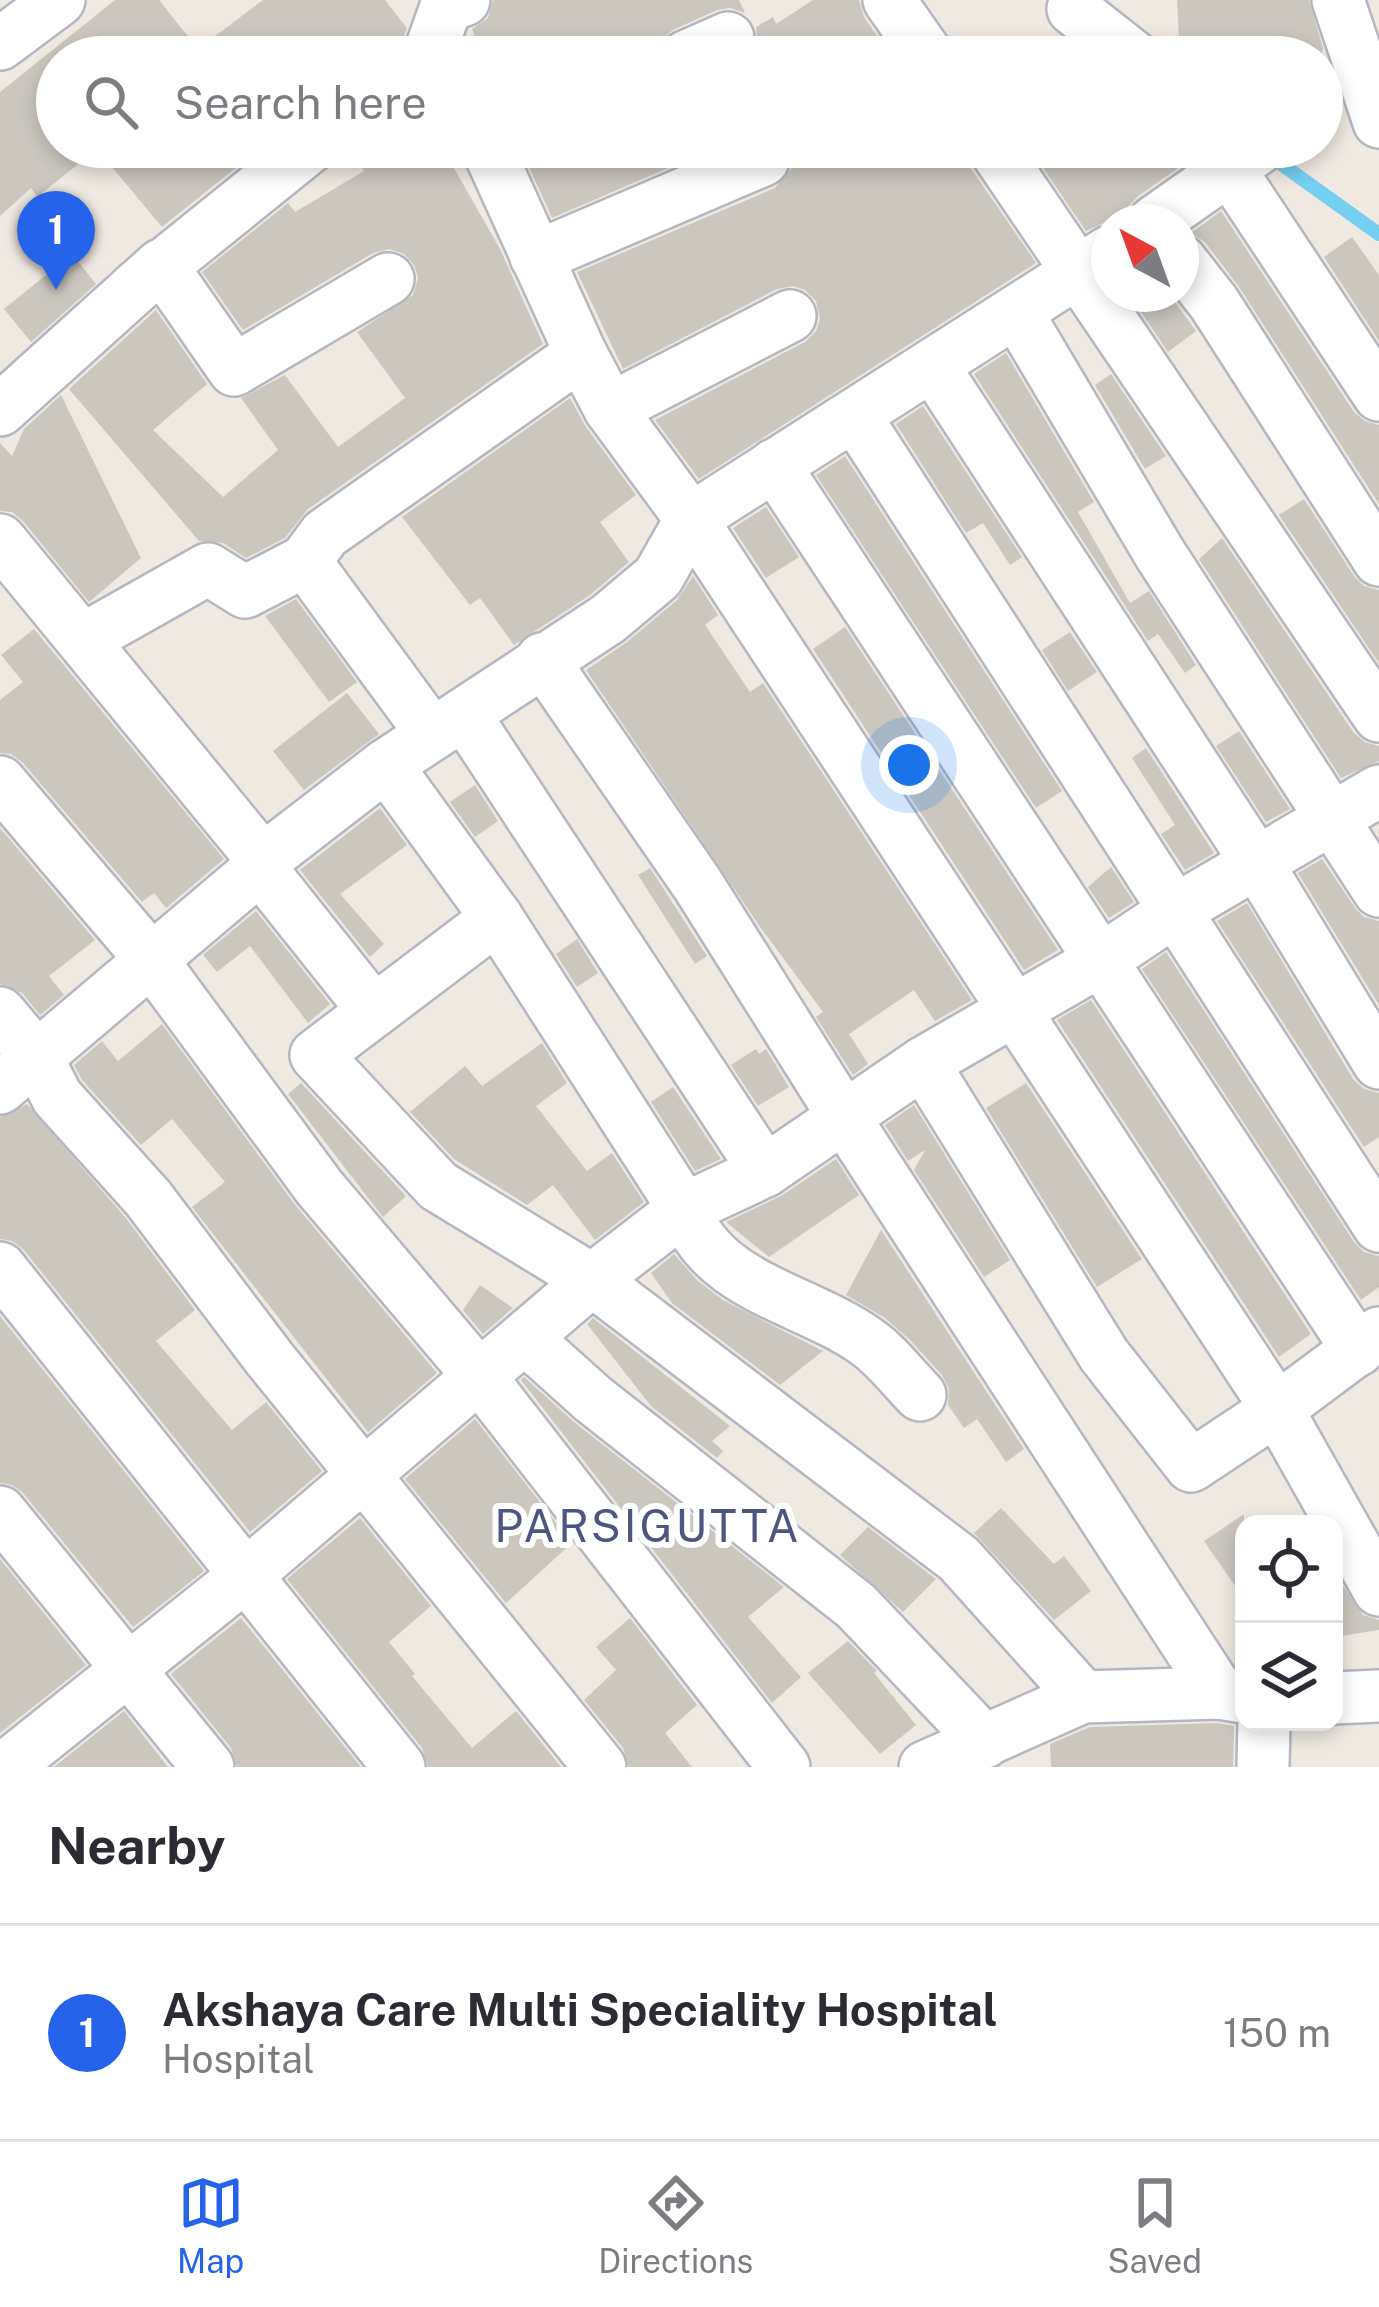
<!DOCTYPE html>
<html lang="en">
<head>
<meta charset="utf-8">
<style>
  :root { --surface:#fff; --page:#f2f2f3; --text:#2b2b33; --muted:#7c7c81; --line:#e1e1e2; --accent:#2563eb }
  body { margin:0; font-family:"Public Sans",sans-serif; background:var(--page); color:var(--text) }
  .controls { position:absolute; right:36px; bottom:36px; display:grid; overflow:hidden; border-radius:24px; box-shadow:0 6px 18px #0003 }
  .controls button { width:108px; height:108px; display:grid; place-items:center; padding:0; border:0; border-bottom:3px solid var(--line); background:var(--surface); color:var(--text); font:60px sans-serif }
  .compass { position:absolute; left:1091px; top:204px; width:108px; height:108px; border-radius:50%; background:var(--surface); box-shadow:0 6px 18px #0003; rotate:319deg }
  .you { position:absolute; left:909px; top:765px; width:42px; height:42px; margin:-30px; border:9px solid #fff; border-radius:50%; background:#1a73e8; box-shadow:0 0 0 18px #1a73e833 }
  .badge { display:grid; place-items:center; width:78px; height:78px; border-radius:50%; background:var(--accent); color:#fff; font-size:39px; font-weight:700 }
  .pin { position:absolute; translate:-50% -99px; filter:drop-shadow(0 3px 6px #0008) }
  .pin::after { content:''; position:absolute; top:63px; width:42px; height:36px; background:inherit; clip-path:polygon(0 0,100% 0,50% 100%) }
  .list { margin:0; padding:0; list-style:none }
  h2 { display:flex; justify-content:space-between; align-items:center; height:156px; margin:0; padding:0 48px; font-size:51px }
  h2 small { font-size:39px; font-weight:400; color:var(--muted) }
  .list li { display:grid; grid-template-columns:78px 1fr auto; gap:36px; align-items:center; box-sizing:border-box; height:216px; padding:0 48px; border-top:3px solid var(--line) }
  .list b { display:block; font-size:45px; white-space:nowrap }
  .list p { margin:0; font-size:39px; white-space:nowrap; color:var(--muted) }
  .list em { font-size:39px; font-style:normal; color:var(--muted) }
  .icon { flex:none; width:66px; height:66px; fill:none; stroke:currentColor; stroke-width:2; stroke-linecap:round; stroke-linejoin:round }
  .map { position:relative; flex:none; width:1379px; height:1767px; overflow:hidden }
  .search { position:absolute; background:var(--surface); box-shadow:0 6px 18px #0003; left:36px; right:36px; top:36px; height:132px; display:flex; align-items:center; gap:30px; box-sizing:border-box; padding:0 42px; border-radius:66px; color:var(--muted); font-size:45px }
  .sheet { height:372px; background:var(--surface) }
  nav { display:flex; justify-content:space-around; align-items:center; box-sizing:border-box; height:168px; border-top:3px solid var(--line); background:var(--surface); font-size:33px; color:var(--muted) }
  nav a { display:grid; justify-items:center; gap:6px }
  nav .on { color:var(--accent) }
  .map>svg:first-child { display:block }
</style>
</head>
<body>
<div class="map">
<svg width="1379" height="1767" viewBox="0 0 1379 1767">
  <rect width="100%" height="100%" fill="#efe9e1"/>
  <g fill="none" stroke-linecap="round" stroke-linejoin="round">
    <path stroke="#75cff0" stroke-width="14" d="M1266 153 1379 234"/>
  </g>
  <g fill="#cbc7bf">
    <path d="M115 0H159L198 49 263 0H385L407 28 395 57H57V147H262L162 227 97 149 37 197 31 188 0 216V92Z"/>
    <path d="M493 0H739L745 13 730 8 717 10 673 30 660 40 656 57H484L472 29 488 18Z"/>
    <path d="M813 0H859L864 17 892 57H751L758 42 756 27 773 17 776 24Z"/>
    <path d="M1177 0H1309L1323 48 1320 57H1180Z"/>
    <path d="M385 147H442L500 249 543 344 308 509 285 538 246 558 223 543 199 541 69 389 156 310 207 384 153 430 223 497 278 450 241 398 285 375 338 447 405 398 357 332 413 295 418 278 414 265 404 254 389 249 373 253 243 330 202 272 288 203 295 212 364 171 359 162Z"/>
    <path d="M520 147H717L552 218Z"/>
    <path d="M838 147H963L968 164 1036 263 699 479 655 420 805 342 816 331 820 319 816 301 805 290 793 286 777 289 623 369 577 272 775 188 791 169Z"/>
    <path d="M1029 147H1208L1137 197 1127 208 1124 222H1106L1086 231Z"/>
    <path d="M1221 211 1354 412 1365 421 1379 425V504L1239 287 1205 242 1191 233Z"/>
    <path d="M1352 237 1379 275V341L1324 257Z"/>
    <path d="M72 254 96 284 31 342 4 309Z"/>
    <path d="M1129 294H1169L1196 331 1168 352Z"/>
    <path d="M1006 353 1094 502 1078 512 1130 603 1149 591 1196 665 1185 673 1158 634 1148 641 974 374Z"/>
    <path d="M1111 374 1166 456 1145 469 1095 385Z"/>
    <path d="M61 395 141 558 89 602 23 521 12 512 0 511V443L12 456 24 429Z"/>
    <path d="M570 398 586 427 636 495 600 522 629 562 590 595 514 645 480 598 470 605 402 517Z"/>
    <path d="M923 406 1022 557 1010 565 983 523 966 533 896 424Z"/>
    <path d="M845 456 1062 791 1036 808 816 475Z"/>
    <path d="M1304 499 1354 576 1364 586 1379 590V663L1279 515Z"/>
    <path d="M766 507 799 557 766 578 733 528Z"/>
    <path d="M1222 538 1354 733 1365 742 1379 746V761L1341 778 1199 559Z"/>
    <path d="M693 576 718 615 705 625 750 692 763 683 972 1000 935 1021 914 990 849 1034 868 1064 853 1075 816 1017 823 1012 758 924 586 670 627 642 677 600Z"/>
    <path d="M296 599 357 682 329 702 265 616Z"/>
    <path d="M845 627 1058 950 1024 970 813 649Z"/>
    <path d="M34 629 224 859 166 908 154 893 142 902 23 763 11 754 0 753V700L23 682 1 655Z"/>
    <path d="M1070 632 1097 672 1068 691 1042 650Z"/>
    <path d="M347 693 379 734 304 790 273 751Z"/>
    <path d="M1239 731 1290 809 1266 822 1216 746Z"/>
    <path d="M1146 748 1214 853 1185 870 1161 834 1175 825 1132 758Z"/>
    <path d="M475 785 498 821 475 837 450 802Z"/>
    <path d="M380 808 407 845 340 894 384 944 370 957 300 870Z"/>
    <path d="M0 828 95 940 49 976 64 995 40 1015 22 993 0 984Z"/>
    <path d="M1322 859 1355 908 1364 917 1379 921V1005L1298 873Z"/>
    <path d="M1111 867 1134 902 1109 918 1088 887Z"/>
    <path d="M650 868 707 956 695 964 638 875Z"/>
    <path d="M1247 903 1353 1079 1364 1089 1379 1093V1137L1364 1147 1217 921Z"/>
    <path d="M256 911 330 1004 308 1023 250 946 217 972 203 955Z"/>
    <path d="M577 939 598 973 577 987 556 954Z"/>
    <path d="M1166 952 1354 1242 1364 1252 1379 1256V1287L1361 1300 1142 969Z"/>
    <path d="M1091 1000 1311 1334 1279 1357 1057 1020Z"/>
    <path d="M162 1024 296 1206 437 1373 368 1432 192 1207 225 1182 172 1119 141 1145 82 1080 74 1065 102 1041 118 1061Z"/>
    <path d="M542 1043 567 1083 536 1106 587 1171 612 1153 644 1202 595 1240 553 1185 527 1205 454 1159 410 1112 465 1066 482 1086Z"/>
    <path d="M756 1049 759 1054 766 1049 789 1087 758 1106 731 1065Z"/>
    <path d="M301 1083 406 1196 383 1217 288 1094Z"/>
    <path d="M1026 1083 1142 1259 1097 1287 986 1108Z"/>
    <path d="M673 1087 721 1159 695 1171 651 1102Z"/>
    <path d="M27 1104 125 1217 195 1310 156 1341 232 1430 266 1402 322 1471 250 1532 23 1249 12 1241 0 1239V1117Z"/>
    <path d="M914 1105 1010 1260 984 1277 914 1170 925 1150 908 1161 885 1125Z"/>
    <path d="M836 1159 859 1195 769 1257 726 1222 781 1196Z"/>
    <path d="M881 1230 1024 1449 1006 1462 977 1419 964 1428 948 1405 949 1389 942 1375 910 1340 885 1318 846 1295Z"/>
    <path d="M674 1254 698 1281 723 1300 823 1351 780 1385 672 1303 651 1273Z"/>
    <path d="M480 1285 513 1308 483 1334 463 1310Z"/>
    <path d="M0 1316 204 1571 133 1627 23 1493 12 1485 0 1483Z"/>
    <path d="M593 1318 730 1426 712 1441 723 1451 717 1458 651 1406 587 1324Z"/>
    <path d="M524 1377 574 1422 784 1587 748 1617 801 1677 772 1703 521 1380Z"/>
    <path d="M475 1419 572 1543 506 1603 405 1479Z"/>
    <path d="M1001 1508 1054 1564 1064 1556 1091 1591 1054 1620 974 1533Z"/>
    <path d="M1244 1514V1599L1204 1541Z"/>
    <path d="M360 1518 431 1606 389 1642 415 1674 412 1676 472 1748 516 1711 561 1767H428L422 1748 287 1579Z"/>
    <path d="M868 1527 936 1579 903 1612 840 1555Z"/>
    <path d="M0 1559 86 1665 0 1733Z"/>
    <path d="M1340 1581 1363 1615 1379 1620V1630L1341 1636 1334 1598V1582Z"/>
    <path d="M241 1618 361 1767H237L231 1748 171 1674Z"/>
    <path d="M630 1618 697 1705 665 1733 692 1767H629L623 1748 584 1700 616 1670 596 1647Z"/>
    <path d="M848 1641 877 1671 874 1673 916 1725 880 1754 808 1673Z"/>
    <path d="M124 1711 168 1767H54Z"/>
    <path d="M1217 1723 1234 1726 1233 1767H1051L1050 1744 1090 1727Z"/>
  </g>
  <g fill="none" stroke-linecap="round" stroke-linejoin="round">
    <g stroke="#b4b7c1" stroke-width="56">
      <g id="minor">
        <path d="M889 0 929 57"/>
        <path d="M1338 0 1379 122"/>
        <path d="M1073 9 1134 57"/>
        <path d="M0 44 59 0"/>
        <path d="M424 57 430 52 446 7 464 0"/>
        <path d="M685 57 728 38"/>
        <path d="M487 147 581 354 610 409 691 519 1277 1409 1379 1590"/>
        <path d="M993 147 1379 716"/>
        <path d="M1230 170 1379 395"/>
        <path d="M1154 222 1259 148"/>
        <path d="M536 257 763 160"/>
        <path d="M1181 261 1214 303 1379 560"/>
        <path d="M135 288 310 147"/>
        <path d="M1017 313 1160 554 1379 891"/>
        <path d="M933 366 1257 863 1379 1063"/>
        <path d="M610 409 790 316"/>
        <path d="M0 410 161 265 234 370 388 279"/>
        <path d="M855 416 1379 1226"/>
        <path d="M774 465 1358 1350"/>
        <path d="M0 540 263 860"/>
        <path d="M305 561 325 534 581 354"/>
        <path d="M84 639 208 569 245 592 305 561 432 734"/>
        <path d="M542 659 698 885 844 1117 1219 1693"/>
        <path d="M464 714 765 1171"/>
        <path d="M386 765 608 619 658 577 691 519 1109 252"/>
        <path d="M0 782 150 958 319 1187 480 1377 784 1767"/>
        <path d="M260 868 374 1011"/>
        <path d="M497 918 316 1055 438 1186 592 1280 959 1559 1083 1697"/>
        <path d="M0 1013 36 1056 57 1097 148 1198 269 1358 600 1767"/>
        <path d="M923 1063 1104 1355 1191 1466 1277 1409 1379 1333"/>
        <path d="M0 1088 260 868 263 860 386 765 497 918 684 1209C714 1289 804 1297 867 1342 887 1356 903 1378 920 1395"/>
        <path d="M0 1268 399 1767"/>
        <path d="M525 1338 593 1399 856 1606 985 1742"/>
        <path d="M0 1512 208 1767"/>
        <path d="M1334 1698 1379 1696"/>
        <path d="M6 1767 245 1576 592 1280 684 1209 765 1171 923 1063 1098 962 1176 910 1379 791"/>
        <path d="M925 1767 1083 1697 1219 1693 1244 1697"/>
        <path d="M1263 1767 1264 1722"/>
      </g>
    </g>
    <use href="#minor" stroke="#fff" stroke-width="51"/>
  </g>
  <g text-anchor="middle" dominant-baseline="central" stroke-width="12" stroke-linejoin="round" paint-order="stroke">
    <g font-size="45" letter-spacing="3" fill="#4d5680" stroke="#fff">
      <text x="648" y="1525">PARSIGUTTA</text>
    </g>
  </g>
</svg>
<div class="controls">
<button><svg class="icon" aria-label="locate" viewBox="0 0 24 24"><circle cx="12" cy="12" r="6"/><path d="M12 2v4M12 18v4M2 12h4M18 12h4"/></svg></button>
<button><svg class="icon" aria-label="layers" viewBox="0 0 24 24"><path d="M12 4l9 5-9 5-9-5zM3 14l9 5 9-5"/></svg></button>
</div>
<svg class="compass" viewBox="-18 -18 36 36"><path d="M0-13l5 13h-10z" fill="#e53935"/><path d="M0 13l5-13h-10z" fill="#7c7c81"/></svg>
<div class="you"></div>
<div class="pin badge" style="left:56px;top:290px">1</div>
<div class="search"><svg class="icon" aria-label="search" viewBox="0 0 24 24"><circle cx="10" cy="10" r="6"/><path d="M15 15l6 6"/></svg>Search here</div>
</div>
<section class="sheet">
<h2>Nearby<small></small></h2>
<ul class="list">
<li><span class="badge">1</span><div><b>Akshaya Care Multi Speciality Hospital</b><p>Hospital</p></div><em>150 m</em></li>
</ul>
</section>
<nav>
<a class="on"><svg class="icon" aria-label="map" viewBox="0 0 24 24"><path d="M3 6l6-2 6 2 6-2v14l-6 2-6-2-6 2zM9 4v14M15 6v14"/></svg>Map</a>
<a><svg class="icon" aria-label="directions" viewBox="0 0 24 24"><path d="M12 3l9 9-9 9-9-9zM9 14v-3h6M13 9l2 2-2 2"/></svg>Directions</a>
<a><svg class="icon" aria-label="saved" viewBox="0 0 24 24"><path d="M7 4h10v16l-5-4-5 4z"/></svg>Saved</a>
</nav>
</body>
</html>
